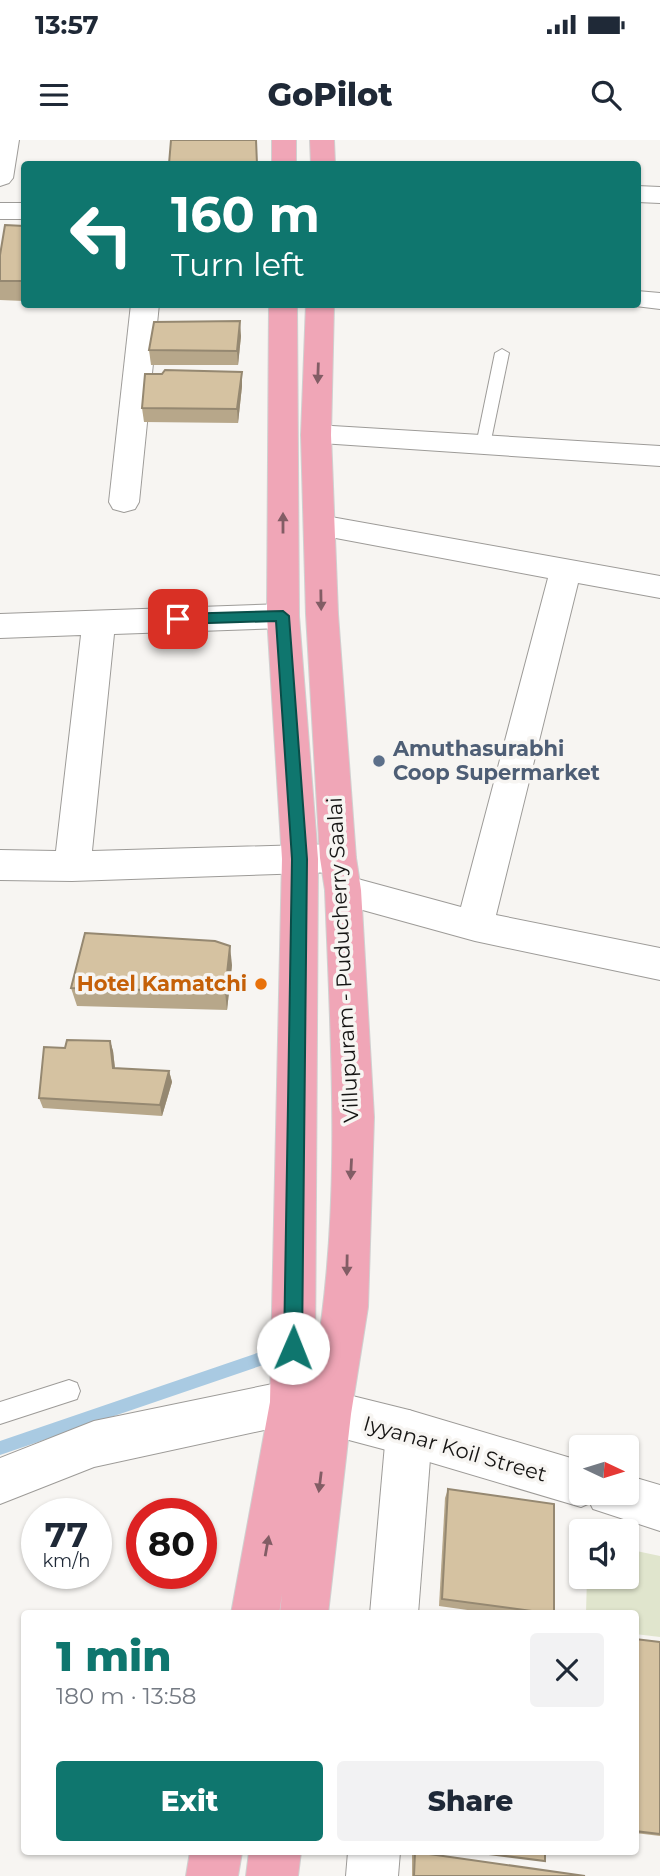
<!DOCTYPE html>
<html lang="en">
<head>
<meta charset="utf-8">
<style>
  :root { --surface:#fff; --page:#f2f2f3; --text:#1f2937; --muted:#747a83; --accent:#0f766e }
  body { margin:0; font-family:Montserrat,sans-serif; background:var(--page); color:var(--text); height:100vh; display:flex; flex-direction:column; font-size:26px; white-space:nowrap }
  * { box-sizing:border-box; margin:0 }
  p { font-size:23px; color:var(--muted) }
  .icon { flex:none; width:38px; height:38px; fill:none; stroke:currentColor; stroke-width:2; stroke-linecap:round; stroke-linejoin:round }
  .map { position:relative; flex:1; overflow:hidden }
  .sheet { position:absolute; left:21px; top:1470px; width:618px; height:245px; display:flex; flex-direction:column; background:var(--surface); border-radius:7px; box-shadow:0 2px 5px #0004 }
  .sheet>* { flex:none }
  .guide { position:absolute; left:21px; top:21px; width:620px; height:147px; border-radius:7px; box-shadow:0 2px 5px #0004; background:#0f766e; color:#fff; overflow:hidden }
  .needle { width:46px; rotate:94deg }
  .controls { position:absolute; left:569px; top:1295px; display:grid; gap:14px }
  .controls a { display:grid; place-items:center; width:70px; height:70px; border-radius:7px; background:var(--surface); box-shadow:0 2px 5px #0004; font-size:35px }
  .speed { position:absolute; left:21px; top:1358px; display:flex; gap:14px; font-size:35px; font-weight:700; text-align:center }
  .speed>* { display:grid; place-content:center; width:91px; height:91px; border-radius:50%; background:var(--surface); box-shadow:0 2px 5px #0004; line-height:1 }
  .speed small { font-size:18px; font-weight:400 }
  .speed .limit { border:10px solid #d22; background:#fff; color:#111 }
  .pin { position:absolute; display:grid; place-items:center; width:60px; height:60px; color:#fff; margin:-30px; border-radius:14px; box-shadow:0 4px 10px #0006 }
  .me { position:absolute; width:77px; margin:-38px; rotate:1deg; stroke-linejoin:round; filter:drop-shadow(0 0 5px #0008) }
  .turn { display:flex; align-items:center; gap:24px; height:147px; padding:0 35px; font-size:32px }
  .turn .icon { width:91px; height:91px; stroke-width:2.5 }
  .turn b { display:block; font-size:49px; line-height:60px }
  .round { display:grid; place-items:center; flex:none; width:74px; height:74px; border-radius:7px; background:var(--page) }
  .summary { display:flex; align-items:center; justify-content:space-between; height:119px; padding:0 35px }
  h1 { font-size:42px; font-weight:800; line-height:52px; color:var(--accent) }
  .cta { display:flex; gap:14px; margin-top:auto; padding:14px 35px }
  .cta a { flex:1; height:80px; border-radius:7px; background:var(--accent); color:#fff; font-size:28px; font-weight:800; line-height:80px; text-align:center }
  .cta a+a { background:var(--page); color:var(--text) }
  .status { display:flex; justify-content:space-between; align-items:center; height:49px; padding:0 35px; background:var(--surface); direction:ltr }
  .status svg { height:19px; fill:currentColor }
  header { display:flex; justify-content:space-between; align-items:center; height:91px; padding:0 35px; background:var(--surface); font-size:32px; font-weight:800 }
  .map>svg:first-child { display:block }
</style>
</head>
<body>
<div class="status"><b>13:57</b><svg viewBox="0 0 49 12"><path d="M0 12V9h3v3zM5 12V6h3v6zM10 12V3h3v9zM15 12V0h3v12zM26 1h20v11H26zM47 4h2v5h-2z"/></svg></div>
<header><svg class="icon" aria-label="menu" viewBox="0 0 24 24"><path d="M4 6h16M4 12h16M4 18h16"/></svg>GoPilot<svg class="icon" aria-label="search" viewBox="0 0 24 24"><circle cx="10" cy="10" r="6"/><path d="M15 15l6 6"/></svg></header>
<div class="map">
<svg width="660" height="1736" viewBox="0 0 660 1736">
  <rect width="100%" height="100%" fill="#f7f5f2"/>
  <path fill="#e0e5cd" d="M627,1409l33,7v81l-25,-3v-20l-49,-1 1,-36h39z"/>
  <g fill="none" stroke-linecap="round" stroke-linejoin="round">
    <path fill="#a9cae2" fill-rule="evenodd" d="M263,1211l5,2 2,5 -2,5 -5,2 -263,90v-14z"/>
    <defs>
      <g id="service">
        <path d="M502,209l7,4 -19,92 -7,5 -7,-5 19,-92z"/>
        <path d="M69,1240l8,3 3,8 -3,8 -77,25v-22z"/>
      </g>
      <g id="minor">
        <path d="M0,0h19l-6,38 -4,5 -9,3z"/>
        <path d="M637,46l23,1v16l-23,-1z"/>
        <rect x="0" y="63" width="24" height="16"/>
        <path d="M637,151l23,2v16l-33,-4 10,-1z"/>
        <path d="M131,164h28l-20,198 -4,7 -11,3 -11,-3 -4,-7z"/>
        <path d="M316,285l344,21v20l-354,-24 -5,-7 5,-7z"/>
        <path d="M320,375l340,61v22l-82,-15 -82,332 164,33v32l-185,-39 -145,-40 -5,-11 5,-11 13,-4 118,32 87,-329 -239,-45 -4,-7 4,-7z"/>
        <path d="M283,464l11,4 5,8 -5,8 -11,4 -169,6 -22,217 246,-7 13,4 5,10 -5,10 -13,4 -266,9 -72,-1v-30l56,1 25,-216 -81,3v-24z"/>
        <path d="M292,1240l16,6 6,16 -6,16 -16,6 -198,43 -94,37v-46l94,-37z"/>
        <path d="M409,1270l16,7 7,16 -14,181h-48l16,-181 7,-16z"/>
        <path d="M348,1712h52l-2,24h-52z"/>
      </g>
      <path id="tertiary" d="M300,1243l109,27 172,51v32h45v-18l34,10v46l-67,-22 -3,-6 -9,4 -172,-51 -109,-29 -16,-6 -6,-16 6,-16z"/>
      <g id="trunk">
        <rect x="272" y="0" width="24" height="24"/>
        <path d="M310,0h24l1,24h-24z"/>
        <path d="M269,164h28l2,312 19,243 -3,503c27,-156 16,-315 10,-472l-5,-32 -14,-244 -5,-179 5,-131h28l-3,131 7,179 18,244 5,32 13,227 -6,190 -17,107 -23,200h-48l2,-20 -3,20h-48l39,-212 12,-543 -15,-243z"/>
        <path d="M190,1712h52l-4,24h-52z"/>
        <path d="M249,1712h52l-3,24h-52z"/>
      </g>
    </defs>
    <use href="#service" stroke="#9d9b98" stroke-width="2"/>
    <use href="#minor" stroke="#9d9b98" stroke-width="2"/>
    <use href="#tertiary" stroke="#9d9b98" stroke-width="2"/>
    <use href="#trunk" stroke="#d0d0d0" stroke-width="2"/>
    <use href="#service" fill="#fff" fill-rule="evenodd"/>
    <use href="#minor" fill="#fff" fill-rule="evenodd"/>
    <use href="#tertiary" fill="#fff" fill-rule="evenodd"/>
    <use href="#trunk" fill="#f0a6b7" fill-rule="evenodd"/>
  </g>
  <g fill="#b7a78a">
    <path d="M24,86v75l-24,-1v-45z"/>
    <path d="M241,196l-3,29h-87l-2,-15z"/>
    <path d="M242,232v14l-4,37 -94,-1 -2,-14z"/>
    <path d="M232,825l-5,45 -150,-4 -6,-18z"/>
    <path d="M110,901l3,10 2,17 54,3 3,11 -10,34 -119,-8 -4,-10 26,-50z"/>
    <path d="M448,1349l106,125h-58l-57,-8 6,-108z"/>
    <path d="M635,1499l25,3v194l-25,-3z"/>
    <path d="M415,1712l170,24h-173v-23z"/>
  </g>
  <g fill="#958871">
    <path d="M240,181l1,15 -3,29 -1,-14z"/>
    <path d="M242,232v14l-4,37 -1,-14z"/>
    <path d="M230,806l2,19 -5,45 -2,-18z"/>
    <path d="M110,901l3,10 3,27 -3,-10z"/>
    <path d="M169,931l3,11 -10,34 -2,-11z"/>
  </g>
  <g fill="#d5c2a1" stroke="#958871" stroke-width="2">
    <path d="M171,0h85l1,24h-88z"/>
    <path d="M5,85l19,1v55h-24v-26z"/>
    <path d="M240,181l-3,30 -88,-1 5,-28z"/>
    <path d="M165,230l77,2 -5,37 -95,-1 3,-34h17z"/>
    <path d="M85,793l130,8 15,5 -5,46 -154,-4z"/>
    <path d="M67,900l43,1 3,27 56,3 -9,34 -121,-7 5,-51 21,1z"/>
    <path d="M448,1349l106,15v110l-112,-15z"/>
    <path d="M635,1499l25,3v192l-25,-3z"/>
    <path d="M415,1712l170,24h-171z"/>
    <path d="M473,1712h72v9z"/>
  </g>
  <defs><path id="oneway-solid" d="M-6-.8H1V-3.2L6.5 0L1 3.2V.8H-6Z" transform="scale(1.75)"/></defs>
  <g fill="#825d65">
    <use href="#oneway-solid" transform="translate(318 233) rotate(92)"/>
    <use href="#oneway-solid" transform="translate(283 383) rotate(-90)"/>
    <use href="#oneway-solid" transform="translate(321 460) rotate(89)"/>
    <use href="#oneway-solid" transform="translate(351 1029) rotate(93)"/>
    <use href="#oneway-solid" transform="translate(347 1125) rotate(91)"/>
    <use href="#oneway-solid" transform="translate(320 1342) rotate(97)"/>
    <use href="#oneway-solid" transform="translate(267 1406) rotate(-80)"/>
  </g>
  <path fill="#0f766e" stroke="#0a4d48" stroke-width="2" d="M283,471l6,5 18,243 -5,489 -3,6 -6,3 -7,-3 -2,-6 8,-489 -16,-238 -98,3 -7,-5 7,-5z"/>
  <circle fill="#5c6f8a" stroke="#f7f5f2" stroke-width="2.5" cx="379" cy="621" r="7"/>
  <circle fill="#e8710a" stroke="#f7f5f2" stroke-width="2.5" cx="261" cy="844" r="7"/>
  <g text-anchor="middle" stroke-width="7" stroke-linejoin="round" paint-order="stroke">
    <g font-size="21" font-weight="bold" fill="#4e5e75" stroke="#f7f5f2" text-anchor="start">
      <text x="393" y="616">Amuthasurabhi<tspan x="393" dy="24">Coop Supermarket</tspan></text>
    </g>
    <g font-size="21" fill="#151413" stroke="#f7f5f2">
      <text transform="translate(343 820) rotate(-93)" y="7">Villupuram - Puducherry Saalai</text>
      <text transform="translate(455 1309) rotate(16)" y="7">Iyyanar Koil Street</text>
    </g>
    <g font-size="21" font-weight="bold" fill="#c56008" stroke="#f7f5f2" text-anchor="end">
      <text x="247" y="851">Hotel Kamatchi</text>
    </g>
  </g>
</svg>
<div class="controls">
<a><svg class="needle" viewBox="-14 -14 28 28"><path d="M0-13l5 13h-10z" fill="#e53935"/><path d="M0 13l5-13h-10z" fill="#747a83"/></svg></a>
<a><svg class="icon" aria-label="sound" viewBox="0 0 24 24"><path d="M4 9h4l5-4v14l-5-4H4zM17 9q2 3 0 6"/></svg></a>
</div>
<div class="speed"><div>77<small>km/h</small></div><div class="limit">80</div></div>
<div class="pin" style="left:178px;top:479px;background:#d93025"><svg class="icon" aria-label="arrive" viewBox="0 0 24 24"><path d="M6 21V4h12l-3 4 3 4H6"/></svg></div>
<svg class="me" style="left:293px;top:1208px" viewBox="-20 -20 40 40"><circle r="19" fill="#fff"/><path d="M0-13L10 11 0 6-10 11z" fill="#0f766e"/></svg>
<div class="guide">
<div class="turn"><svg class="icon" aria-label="left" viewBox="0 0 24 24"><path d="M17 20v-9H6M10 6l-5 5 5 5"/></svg><div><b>160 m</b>Turn left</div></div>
</div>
<section class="sheet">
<div class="summary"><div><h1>1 min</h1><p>180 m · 13:58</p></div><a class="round"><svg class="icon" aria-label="close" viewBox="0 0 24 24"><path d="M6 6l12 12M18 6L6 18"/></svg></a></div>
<div class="cta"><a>Exit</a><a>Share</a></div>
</section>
</div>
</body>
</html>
